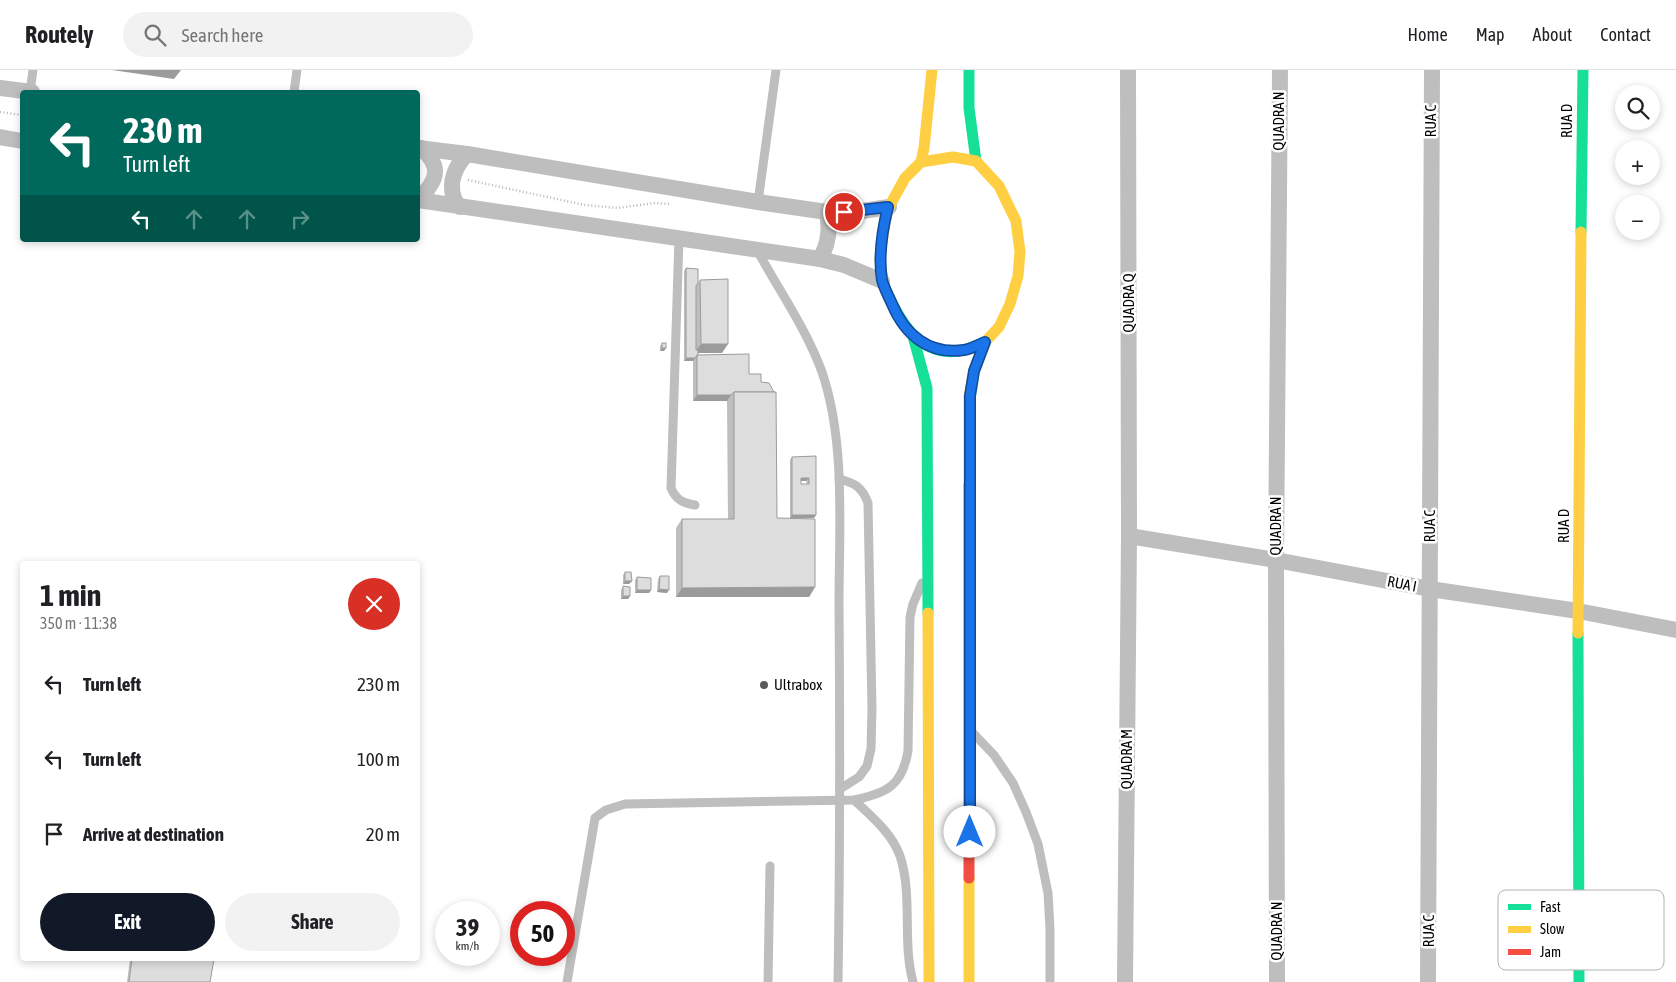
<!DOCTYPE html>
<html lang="en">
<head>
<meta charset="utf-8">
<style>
  :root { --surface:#fff; --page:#f2f2f2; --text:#202124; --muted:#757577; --line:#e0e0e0; --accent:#111827 }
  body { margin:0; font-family:"Asap Condensed",sans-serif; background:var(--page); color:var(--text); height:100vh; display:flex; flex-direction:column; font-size:19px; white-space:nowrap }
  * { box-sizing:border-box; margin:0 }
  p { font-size:16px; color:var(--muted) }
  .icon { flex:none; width:28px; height:28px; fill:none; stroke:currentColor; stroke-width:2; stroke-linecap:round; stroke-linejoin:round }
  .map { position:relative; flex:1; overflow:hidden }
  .details { position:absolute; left:20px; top:491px; width:400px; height:400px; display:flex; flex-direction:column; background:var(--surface); border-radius:5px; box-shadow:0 2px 8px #0003 }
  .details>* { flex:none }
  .hud { position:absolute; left:20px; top:20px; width:400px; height:152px; border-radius:5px; box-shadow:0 2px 8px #0003; background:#00695c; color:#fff; overflow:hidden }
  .tools { position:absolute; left:1615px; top:15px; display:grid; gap:10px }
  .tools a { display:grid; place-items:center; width:45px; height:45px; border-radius:50%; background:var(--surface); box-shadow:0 2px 8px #0003; font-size:25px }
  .speed { position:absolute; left:435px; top:831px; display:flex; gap:10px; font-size:25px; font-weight:700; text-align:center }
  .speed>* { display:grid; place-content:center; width:65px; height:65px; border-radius:50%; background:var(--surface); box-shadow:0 2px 8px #0003; line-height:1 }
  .speed small { font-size:12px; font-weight:400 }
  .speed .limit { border:8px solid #d22; background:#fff; color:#111 }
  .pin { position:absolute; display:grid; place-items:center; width:42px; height:42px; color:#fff; margin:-21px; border:2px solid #fff; border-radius:50%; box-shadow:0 1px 5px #0007 }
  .me { position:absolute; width:55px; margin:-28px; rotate:0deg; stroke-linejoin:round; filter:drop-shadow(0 0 4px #0008) }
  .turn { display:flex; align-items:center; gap:18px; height:105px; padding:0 20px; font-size:22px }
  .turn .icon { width:65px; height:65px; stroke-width:2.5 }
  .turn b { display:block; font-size:35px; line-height:42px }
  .lanes { display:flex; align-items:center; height:48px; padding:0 20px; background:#0003; justify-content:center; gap:25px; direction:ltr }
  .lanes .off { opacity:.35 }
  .round { display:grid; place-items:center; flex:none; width:52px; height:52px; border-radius:26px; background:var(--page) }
  .summary { display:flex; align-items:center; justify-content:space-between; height:85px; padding:0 20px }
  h1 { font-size:30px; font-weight:700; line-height:38px }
  .action { display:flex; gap:10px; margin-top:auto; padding:10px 20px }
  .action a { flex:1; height:58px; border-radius:30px; background:var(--accent); color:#fff; font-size:20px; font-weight:700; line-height:58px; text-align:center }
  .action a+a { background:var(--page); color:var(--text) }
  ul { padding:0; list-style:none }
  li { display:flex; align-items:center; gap:15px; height:75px; padding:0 20px }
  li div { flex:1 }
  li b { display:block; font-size:19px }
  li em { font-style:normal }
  header { display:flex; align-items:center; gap:30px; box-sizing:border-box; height:70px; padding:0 25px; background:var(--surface); border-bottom:1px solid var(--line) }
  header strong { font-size:24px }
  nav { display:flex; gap:28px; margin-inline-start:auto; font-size:18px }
  .search { width:350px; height:45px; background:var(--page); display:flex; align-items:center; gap:12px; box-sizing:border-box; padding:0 18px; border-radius:28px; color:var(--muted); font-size:19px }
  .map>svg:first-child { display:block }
</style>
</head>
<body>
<header>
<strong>Routely</strong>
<div class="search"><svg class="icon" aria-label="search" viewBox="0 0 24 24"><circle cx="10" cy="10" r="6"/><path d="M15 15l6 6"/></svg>Search here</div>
<nav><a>Home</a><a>Map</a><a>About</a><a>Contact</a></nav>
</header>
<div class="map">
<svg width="1676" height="912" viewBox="0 0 1676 912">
  <rect width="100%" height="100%" fill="#fff"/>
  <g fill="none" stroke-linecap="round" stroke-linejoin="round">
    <g stroke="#b8b8b8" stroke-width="2.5" stroke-dasharray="1 2.5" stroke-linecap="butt">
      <path d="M0,42l22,3"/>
      <path d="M468,110l117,25 32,3 38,-5 15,1"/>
    </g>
    <g stroke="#bebebe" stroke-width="9">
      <path d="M30,22l3,-22"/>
      <path d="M294,22l3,-22"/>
      <path d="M758,132l18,-132"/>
      <path d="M679,168l-8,250c5,12 12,15 24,17"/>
      <path d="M756,178c22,41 50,80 66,124 24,70 17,158 17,232 1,126 1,252 -1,378"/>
      <path d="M839,409c16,4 23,8 29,24l4,206 -1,40 -4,17 -8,11 -19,12"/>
      <path d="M973,663l21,22 19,28 13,29 12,32 10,49 2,36v53"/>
      <path d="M854,730c17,16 38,33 46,56 13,38 2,86 13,126"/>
      <path d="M567,912l28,-164 11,-8 19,-6 229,-4c33,-7 48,-14 54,-49l2,-134 3,-13 9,-21"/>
      <path d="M768,912l2,-116"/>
    </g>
    <g stroke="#bebebe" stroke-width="16">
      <path d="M0,18l32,4"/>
      <path d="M0,67l22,4"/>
      <path d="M418,78l49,6 291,48 69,10 35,-1 27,-4"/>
      <path d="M418,130l402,59 24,6 38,16"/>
      <path d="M418,130c19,-19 25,-33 3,-52"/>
      <path d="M460,137c-2,-2 -5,-6 -6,-9 -6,-16 2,-33 13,-44"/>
      <path d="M820,189c9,-16 10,-30 7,-47"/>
      <path d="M1129,466l147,24 154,29 148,22 98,19"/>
      <path d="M1125,912l4,-446 -1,-466"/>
      <path d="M1277,912l-1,-422 4,-490"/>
      <path d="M1428,912l4,-912"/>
    </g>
    <g stroke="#16e098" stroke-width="11">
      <path d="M969,0v38l7,53"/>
      <path d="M1581,162l2,-162"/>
      <path d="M883,214c15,34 37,79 84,65 6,-2 12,-5 18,-7"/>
      <path d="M913,266l14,52 1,225"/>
      <path d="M1578,563l1,349"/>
    </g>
    <g stroke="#ffcf43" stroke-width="11">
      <path d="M921,92l32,-5 23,4 23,25 17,35 4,31 -2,24 -8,28 -11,23 -14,15 -11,29 -5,25v89"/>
      <path d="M883,214l-3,-25 5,-38 4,-14 16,-29 16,-16 3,-14 8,-78"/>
      <path d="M928,543l1,369"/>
      <path d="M1578,563l3,-401"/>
      <path d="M969,808v104"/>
    </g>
    <path stroke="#f24e42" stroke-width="11" d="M969,415v393"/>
  </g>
  <g fill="#bebebe" fill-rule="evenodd">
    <path d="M686,198l12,15 2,-3 22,73h-24v2l51,19 12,8 16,136 38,69 -6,10h-133v-69l6,-9h46l-1,-118h-34v-40h-9v-90z"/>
    <path d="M662,273l4,5 -2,3h-4v-5z"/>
    <path d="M816,386v59l-2,3h-24v-58l2,-3zM801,411h5l1,3h-6z"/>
    <path d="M625,502l7,9 -3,3h-6v-9z"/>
    <path d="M660,506l7,17 -10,-1 1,-13z"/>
    <path d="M637,507l14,13 -2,3h-14v-13z"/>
    <path d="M623,516l7,10 -2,3h-7v-9z"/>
    <path d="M130,889h84l-4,23h-83z"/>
  </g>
  <g fill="#9b9b9b">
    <path d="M112,0h69l-7,9z"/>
    <path d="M701,274h27l-6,9h-28z"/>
    <path d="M662,278h4l-2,3h-4z"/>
    <path d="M686,288h9l-2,3h-9z"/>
    <path d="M697,325h34l-4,6h-34z"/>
    <path d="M801,408h8l-3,3h-7z"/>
    <path d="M792,445h24l-2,3h-24z"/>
    <path d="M625,511h7l-3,3h-6z"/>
    <path d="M815,517l-6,10h-133l6,-9z"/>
    <path d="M659,519l10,1 -2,3 -10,-1z"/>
    <path d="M637,520h14l-2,3h-14z"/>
    <path d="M623,526h7l-2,3h-7z"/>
  </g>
  <g fill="#ddd" stroke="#9b9b9b" fill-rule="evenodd">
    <path d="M686,198l12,1v14l-2,3v64h2v5h-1l-2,3h-9z"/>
    <path d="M728,209v65h-27l-1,-64z"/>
    <rect x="662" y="273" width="4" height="5"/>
    <path d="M749,284v20h12v8l8,1 5,9h-40l-3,3h-34v-40z"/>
    <path d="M734,322h42l1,126 38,1v68l-133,1v-69h52z"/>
    <path d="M816,386v59h-24v-58zM801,408h8v6h-8z"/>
    <path d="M625,502h6l1,9h-7z"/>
    <path d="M660,506h9v14l-10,-1z"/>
    <path d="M637,507l14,1v12h-14z"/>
    <path d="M623,516l7,1v9h-7z"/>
    <path d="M132,889h82l-4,23h-81z"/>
  </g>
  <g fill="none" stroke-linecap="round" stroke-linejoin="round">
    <defs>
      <path id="route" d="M844,142l44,-5c-6,24 -10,48 -6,73 2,8 7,17 10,24 13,31 37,51 72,46 7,-1 14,-5 21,-8l-11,29 -4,25v436"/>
    </defs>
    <use href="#route" stroke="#114b97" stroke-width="12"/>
    <use href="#route" stroke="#1a73e8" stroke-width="9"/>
  </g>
  <circle fill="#595959" stroke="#fff" stroke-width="2" cx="764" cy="615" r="5"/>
  <g text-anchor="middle" stroke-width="5" stroke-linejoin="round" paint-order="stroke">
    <g font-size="15" fill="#000" stroke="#fff">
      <text transform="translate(1279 51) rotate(-90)" y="5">QUADRA N</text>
      <text transform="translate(1431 51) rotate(-90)" y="5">RUA C</text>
      <text transform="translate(1567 51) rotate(-90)" y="5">RUA D</text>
      <text transform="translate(1129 233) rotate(-90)" y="5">QUADRA Q</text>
      <text transform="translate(1276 456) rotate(-90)" y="5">QUADRA N</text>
      <text transform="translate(1430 456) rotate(-90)" y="5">RUA C</text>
      <text transform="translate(1564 456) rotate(-90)" y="5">RUA D</text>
      <text transform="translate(1402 514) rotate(11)" y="5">RUA I</text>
      <text transform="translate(1127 689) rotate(-90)" y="5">QUADRA M</text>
      <text transform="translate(1277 861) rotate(-90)" y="5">QUADRA N</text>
      <text transform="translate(1429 861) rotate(-90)" y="5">RUA C</text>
    </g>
    <g font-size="15" fill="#000" stroke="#fff" text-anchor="start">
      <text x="774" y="620">Ultrabox</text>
    </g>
  </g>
  <rect x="1498" y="820" width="166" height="80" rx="8" fill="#fff" stroke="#b2b2b2" stroke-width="1"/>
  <rect x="1508" y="834" width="23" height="6" fill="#16e098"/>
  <rect x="1508" y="856" width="23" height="7" fill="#ffcf43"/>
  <rect x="1508" y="879" width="23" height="6" fill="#f24e42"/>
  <g font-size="14" fill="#000">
    <text x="1540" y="842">Fast</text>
    <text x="1540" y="864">Slow</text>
    <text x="1540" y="887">Jam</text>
  </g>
</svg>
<div class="tools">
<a><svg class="icon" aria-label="search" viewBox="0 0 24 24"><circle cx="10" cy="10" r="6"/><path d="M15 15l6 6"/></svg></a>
<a>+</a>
<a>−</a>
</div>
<div class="speed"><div>39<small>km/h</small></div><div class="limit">50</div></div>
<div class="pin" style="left:844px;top:142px;background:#d93025"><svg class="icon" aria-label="arrive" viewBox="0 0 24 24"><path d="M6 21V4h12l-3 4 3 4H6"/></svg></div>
<svg class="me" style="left:970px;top:762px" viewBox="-20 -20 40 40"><circle r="19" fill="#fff"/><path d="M0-13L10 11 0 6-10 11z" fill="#1a73e8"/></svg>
<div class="hud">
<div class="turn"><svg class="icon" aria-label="left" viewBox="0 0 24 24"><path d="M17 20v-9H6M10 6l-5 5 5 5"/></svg><div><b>230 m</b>Turn left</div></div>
<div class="lanes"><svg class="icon" aria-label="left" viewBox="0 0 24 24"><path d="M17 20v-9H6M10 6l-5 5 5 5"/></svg><svg class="icon off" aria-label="ahead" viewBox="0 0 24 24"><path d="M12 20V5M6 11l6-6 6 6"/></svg><svg class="icon off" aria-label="ahead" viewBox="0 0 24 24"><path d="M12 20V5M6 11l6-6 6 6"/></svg><svg class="icon off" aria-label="right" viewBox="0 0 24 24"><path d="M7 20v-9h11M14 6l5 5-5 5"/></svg></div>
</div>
<section class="details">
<div class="summary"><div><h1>1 min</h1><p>350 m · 11:38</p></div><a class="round" style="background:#d93025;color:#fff"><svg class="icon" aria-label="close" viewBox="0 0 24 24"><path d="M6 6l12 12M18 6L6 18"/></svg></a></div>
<ul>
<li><svg class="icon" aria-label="left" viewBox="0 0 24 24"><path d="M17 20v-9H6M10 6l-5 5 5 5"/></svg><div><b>Turn left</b></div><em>230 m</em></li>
<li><svg class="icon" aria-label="left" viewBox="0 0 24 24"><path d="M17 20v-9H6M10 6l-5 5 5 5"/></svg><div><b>Turn left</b></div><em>100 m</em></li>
<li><svg class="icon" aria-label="arrive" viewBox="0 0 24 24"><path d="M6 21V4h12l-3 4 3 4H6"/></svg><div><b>Arrive at destination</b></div><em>20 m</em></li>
</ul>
<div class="action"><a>Exit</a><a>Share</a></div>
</section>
</div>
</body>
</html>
